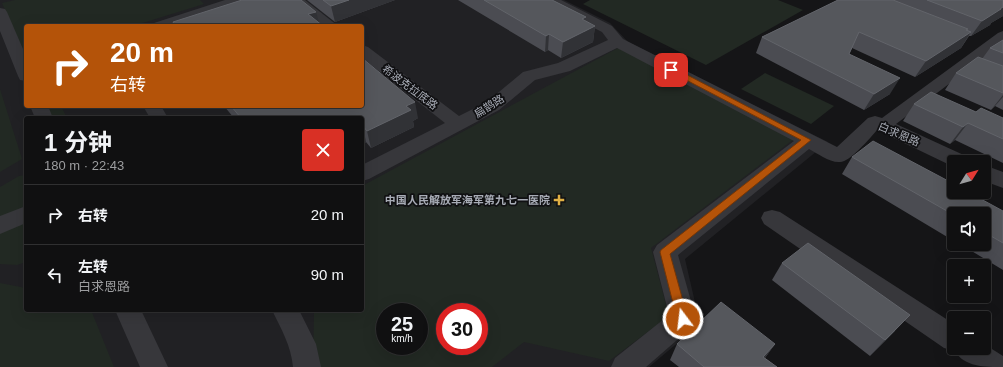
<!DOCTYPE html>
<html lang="zh">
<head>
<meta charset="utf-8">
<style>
  :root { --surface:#101011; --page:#19191a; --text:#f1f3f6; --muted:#9c9d9f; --line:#303031 }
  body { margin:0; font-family:Arial,"Noto Sans SC",sans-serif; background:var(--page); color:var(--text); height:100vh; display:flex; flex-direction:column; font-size:15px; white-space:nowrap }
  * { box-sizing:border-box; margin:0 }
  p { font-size:13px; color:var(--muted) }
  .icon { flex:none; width:22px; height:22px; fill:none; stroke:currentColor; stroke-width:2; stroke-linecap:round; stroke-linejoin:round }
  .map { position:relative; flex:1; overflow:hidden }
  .panel { position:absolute; left:24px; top:116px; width:340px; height:196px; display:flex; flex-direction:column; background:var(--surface); border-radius:4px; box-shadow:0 4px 16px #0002,0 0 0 1px var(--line) }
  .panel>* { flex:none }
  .guide { position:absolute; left:24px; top:24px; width:340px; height:84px; border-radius:4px; box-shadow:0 4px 16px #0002,0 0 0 1px var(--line); background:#b45309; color:#fff; overflow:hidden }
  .needle { width:26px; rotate:53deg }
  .buttons { position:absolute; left:947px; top:155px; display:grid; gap:8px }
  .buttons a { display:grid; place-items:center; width:44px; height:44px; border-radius:4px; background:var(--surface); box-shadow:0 4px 16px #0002,0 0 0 1px var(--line); font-size:20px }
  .speed { position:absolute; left:376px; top:303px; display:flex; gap:8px; font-size:20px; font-weight:700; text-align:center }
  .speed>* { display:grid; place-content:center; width:52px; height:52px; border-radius:50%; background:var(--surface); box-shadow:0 4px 16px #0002,0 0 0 1px var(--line); line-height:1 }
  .speed small { font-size:10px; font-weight:400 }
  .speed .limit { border:6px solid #d22; background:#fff; color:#111 }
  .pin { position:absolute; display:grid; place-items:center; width:34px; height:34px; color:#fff; margin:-17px; border-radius:8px; box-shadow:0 2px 6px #0006 }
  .me { position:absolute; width:44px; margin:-22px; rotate:345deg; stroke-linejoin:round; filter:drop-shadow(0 0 3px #0008) }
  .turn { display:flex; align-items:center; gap:14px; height:84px; padding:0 20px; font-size:18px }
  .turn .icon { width:52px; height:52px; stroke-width:2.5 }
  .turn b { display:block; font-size:28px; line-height:34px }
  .round { display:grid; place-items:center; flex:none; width:42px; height:42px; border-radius:4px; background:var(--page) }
  .headline { display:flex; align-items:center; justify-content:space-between; height:68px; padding:0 20px }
  h1 { font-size:24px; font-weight:700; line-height:30px }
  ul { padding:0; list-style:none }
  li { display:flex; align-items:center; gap:12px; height:60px; padding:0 20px; border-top:1px solid var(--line) }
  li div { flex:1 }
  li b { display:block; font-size:15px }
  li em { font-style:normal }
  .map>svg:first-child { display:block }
</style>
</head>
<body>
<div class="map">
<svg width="1003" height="367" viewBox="0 0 1003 367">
  <rect width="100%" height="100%" fill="#151517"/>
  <path fill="#212124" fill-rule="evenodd" d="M0,0h564l46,23 18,19 200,100 -143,117 15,65 -51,43h-649zM26,26h336v80h-336zM26,118h336v192h-336zM385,312h34v34h-34zM445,312h34v34h-34z"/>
  <g fill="#222923" fill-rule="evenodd">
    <path d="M15,0h185l4,4 -71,22h-107v32l-24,-55z"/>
    <path d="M590,0h188l25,10 -97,55 -123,-61z"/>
    <path d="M618,48l176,91 -143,109 18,68 -60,45 -85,-19 -32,25h-179l1,-54 -2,-3h50v-124zM385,312h34v34h-34zM445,312h34v34h-34z"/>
    <path d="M765,73l69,33 -23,18 -70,-35z"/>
    <path d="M0,89l22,70 -22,13z"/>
    <path d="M47,106h14l6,12h-15z"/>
    <path d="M26,175v34l-26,11v-33l19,-11z"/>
    <path d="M26,222v40l-9,3 -17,-1v-31z"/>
    <path d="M0,283l26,5v22h65l23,57h-114z"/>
  </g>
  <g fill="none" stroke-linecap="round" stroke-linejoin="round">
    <g fill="#37373b" fill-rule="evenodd">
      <path d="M225,0h21l-2,3 -70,23h-23l3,-3z"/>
      <path d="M289,0h16l33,26h-17z"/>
      <path d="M543,0h18l51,26 11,13 214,108 31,-29 7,-2 7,2 116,-85 5,-2v12l-107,81 72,33 3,5h-17v5l-77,-37c-7,8 -27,32 -37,32 -10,1 -23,-9 -31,-13l-131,106 18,64 -4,8 -46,40h-35l4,-9 54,-43 -16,-63 4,-7 137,-104 -177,-93 -47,23 -35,9 -36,30 -130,69 -7,2v-16l83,-42 -83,-65v-13l6,2 91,69 28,-14 36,-30 35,-9 50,-23 -6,-8 -57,-29z"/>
      <path d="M0,8l5,1 2,3 19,44v25l-6,-1 -2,-4 -18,-45z"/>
      <path d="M30,106h18l5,12h-18z"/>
      <path d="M143,106h18l7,12h-18z"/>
      <path d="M984,165l19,7v16l-19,-7z"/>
      <path d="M26,206v17l-26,11v-18z"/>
      <path d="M772,210l8,2 174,112v24h30v-4l19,12v11c-18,0 -39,0 -48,-16l-11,-3 -180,-124 -3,-6 3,-6z"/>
      <path d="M115,310h26l27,57h-28z"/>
      <path d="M272,310h27l17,34 5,23h-28c-2,-22 -12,-38 -21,-57z"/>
    </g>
  </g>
  <g fill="#4b4c52">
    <path d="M307,0h88l-60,22z"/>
    <path d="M458,0h94l34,17 -1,4 10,5 -2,16 -32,16 -13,-8 -3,2z"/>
    <path d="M838,0h165v16l-12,7 -1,2 -19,11h-2l-8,12 -46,29 -63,-29 -3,6 41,40 -26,16 -108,-57 6,-16z"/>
    <path d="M1003,40v70l-8,-4 -4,4 -46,-20 11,-17 26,-14 8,-11z"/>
    <path d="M914,104l62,8 27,6v45l-48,-23 -5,4 -47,-23z"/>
    <path d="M224,106h138l56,12 -5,3 1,6 -43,21 -5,-6 -4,3v-27h-128z"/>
    <path d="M852,157l151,54v59l-43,-26h24v-30h-30v27l-112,-67z"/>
    <path d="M782,263l113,68 -25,25 -98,-76z"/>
    <path d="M677,344h98l-10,14 12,9h-98l-9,-7z"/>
  </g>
  <g fill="#313236">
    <path d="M349,0h46l-60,22 -4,-16z"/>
    <path d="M1003,7v9l-12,7 -1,2 -19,11 11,-15z"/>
    <path d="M316,12l4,14 -12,-12z"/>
    <path d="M586,17l-2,15 11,-6 -2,16 -32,16 2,-16 19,-23z"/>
    <path d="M968,29l-6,9 9,-6 -10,16 -46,29 11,-16z"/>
    <path d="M549,34l-1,16 -3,2 1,-16z"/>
    <path d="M900,78l-10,16 -26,16 10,-16z"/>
    <path d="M1003,95v2l-8,9 -4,4z"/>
    <path d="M415,102l3,16 -5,3 1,6 -43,21 -4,-17 39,-25z"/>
    <path d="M968,123l-13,17 -5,4 13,-17z"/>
    <path d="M362,126h1l3,16 -4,3z"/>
    <path d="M910,315l-15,16 -25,25 15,-16z"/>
    <path d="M775,344l-11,15 -1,-2z"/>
  </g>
  <g fill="#55575c" stroke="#62646a">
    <path d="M242,0h59l15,12 -8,2 15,12h-156l7,-2 -1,-2z"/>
    <path d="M323,0h26l-18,6z"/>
    <path d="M484,0h68l34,17 -4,2 13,7 -32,16 -14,-8 -3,2z"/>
    <path d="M838,0h55l75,29 -2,1 5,2 -45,29 -67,-29 -10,22 51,24 -26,16 -112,-57z"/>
    <path d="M927,0h76v7l-3,2h1l-19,12z"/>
    <path d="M1003,40v13l-13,-5z"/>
    <path d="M978,57l25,9v27l-47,-20z"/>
    <path d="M362,58l53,44 -9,4 5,4 -44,21 -4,-5h-1v-8h-121l-10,-12h131z"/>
    <path d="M931,92l45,20 5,-4 22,10v21l-35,-16 -5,4 -49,-23z"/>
    <path d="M873,141l81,43v8h14l35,19v32l-19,-11v-18h-30v1l-102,-58z"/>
    <path d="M808,243l102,72 -25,25 -103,-77z"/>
    <path d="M721,302l54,42 -12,13 14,10h-73l-27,-23z"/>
  </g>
  <path fill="#b45309" stroke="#753606" d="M669,68h5l137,72 -141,114 18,65 -1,4 -4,1 -4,-1 -2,-4 -17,-67 1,-2 140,-110 -132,-69z"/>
  <path fill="#e0b044" stroke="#101012" stroke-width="1.5" d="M557 194h4v4h4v4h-4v4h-4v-4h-4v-4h4z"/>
  <g text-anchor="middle" stroke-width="3.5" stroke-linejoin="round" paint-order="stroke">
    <g font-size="11" fill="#a8acb6" stroke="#101012">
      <text transform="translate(410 87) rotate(37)" y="4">希波克拉底路</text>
      <text transform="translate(489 106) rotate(-32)" y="4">扁鹊路</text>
      <text transform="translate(899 134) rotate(23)" y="4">白求恩路</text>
    </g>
    <g font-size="11" font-weight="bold" fill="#a8acb6" stroke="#101012" text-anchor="end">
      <text x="550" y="204">中国人民解放军海军第九七一医院</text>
    </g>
  </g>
</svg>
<div class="buttons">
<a><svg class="needle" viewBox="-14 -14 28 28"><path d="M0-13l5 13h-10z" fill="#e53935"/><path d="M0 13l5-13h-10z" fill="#9c9d9f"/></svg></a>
<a><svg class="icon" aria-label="sound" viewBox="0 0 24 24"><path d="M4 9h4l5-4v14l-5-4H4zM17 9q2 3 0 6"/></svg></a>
<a>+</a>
<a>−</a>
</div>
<div class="speed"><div>25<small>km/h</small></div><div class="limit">30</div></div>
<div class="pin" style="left:671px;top:70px;background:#d93025"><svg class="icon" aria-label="arrive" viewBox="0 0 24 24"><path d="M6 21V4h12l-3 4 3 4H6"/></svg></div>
<svg class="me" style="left:683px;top:319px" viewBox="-20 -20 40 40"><circle r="17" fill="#b45309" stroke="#fff" stroke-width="3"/><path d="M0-11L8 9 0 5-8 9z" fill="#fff"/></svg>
<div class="guide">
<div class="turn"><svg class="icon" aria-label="right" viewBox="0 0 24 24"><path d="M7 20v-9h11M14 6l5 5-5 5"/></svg><div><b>20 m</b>右转</div></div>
</div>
<section class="panel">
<div class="headline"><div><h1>1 分钟</h1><p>180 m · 22:43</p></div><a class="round" style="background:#d93025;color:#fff"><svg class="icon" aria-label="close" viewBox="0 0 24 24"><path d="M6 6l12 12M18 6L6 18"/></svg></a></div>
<ul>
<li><svg class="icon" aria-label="right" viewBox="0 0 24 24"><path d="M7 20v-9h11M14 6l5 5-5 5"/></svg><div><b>右转</b></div><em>20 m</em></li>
<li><svg class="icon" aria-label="left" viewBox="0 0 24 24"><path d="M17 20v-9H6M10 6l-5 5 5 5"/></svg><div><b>左转</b><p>白求恩路</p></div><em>90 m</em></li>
</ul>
</section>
</div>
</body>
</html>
